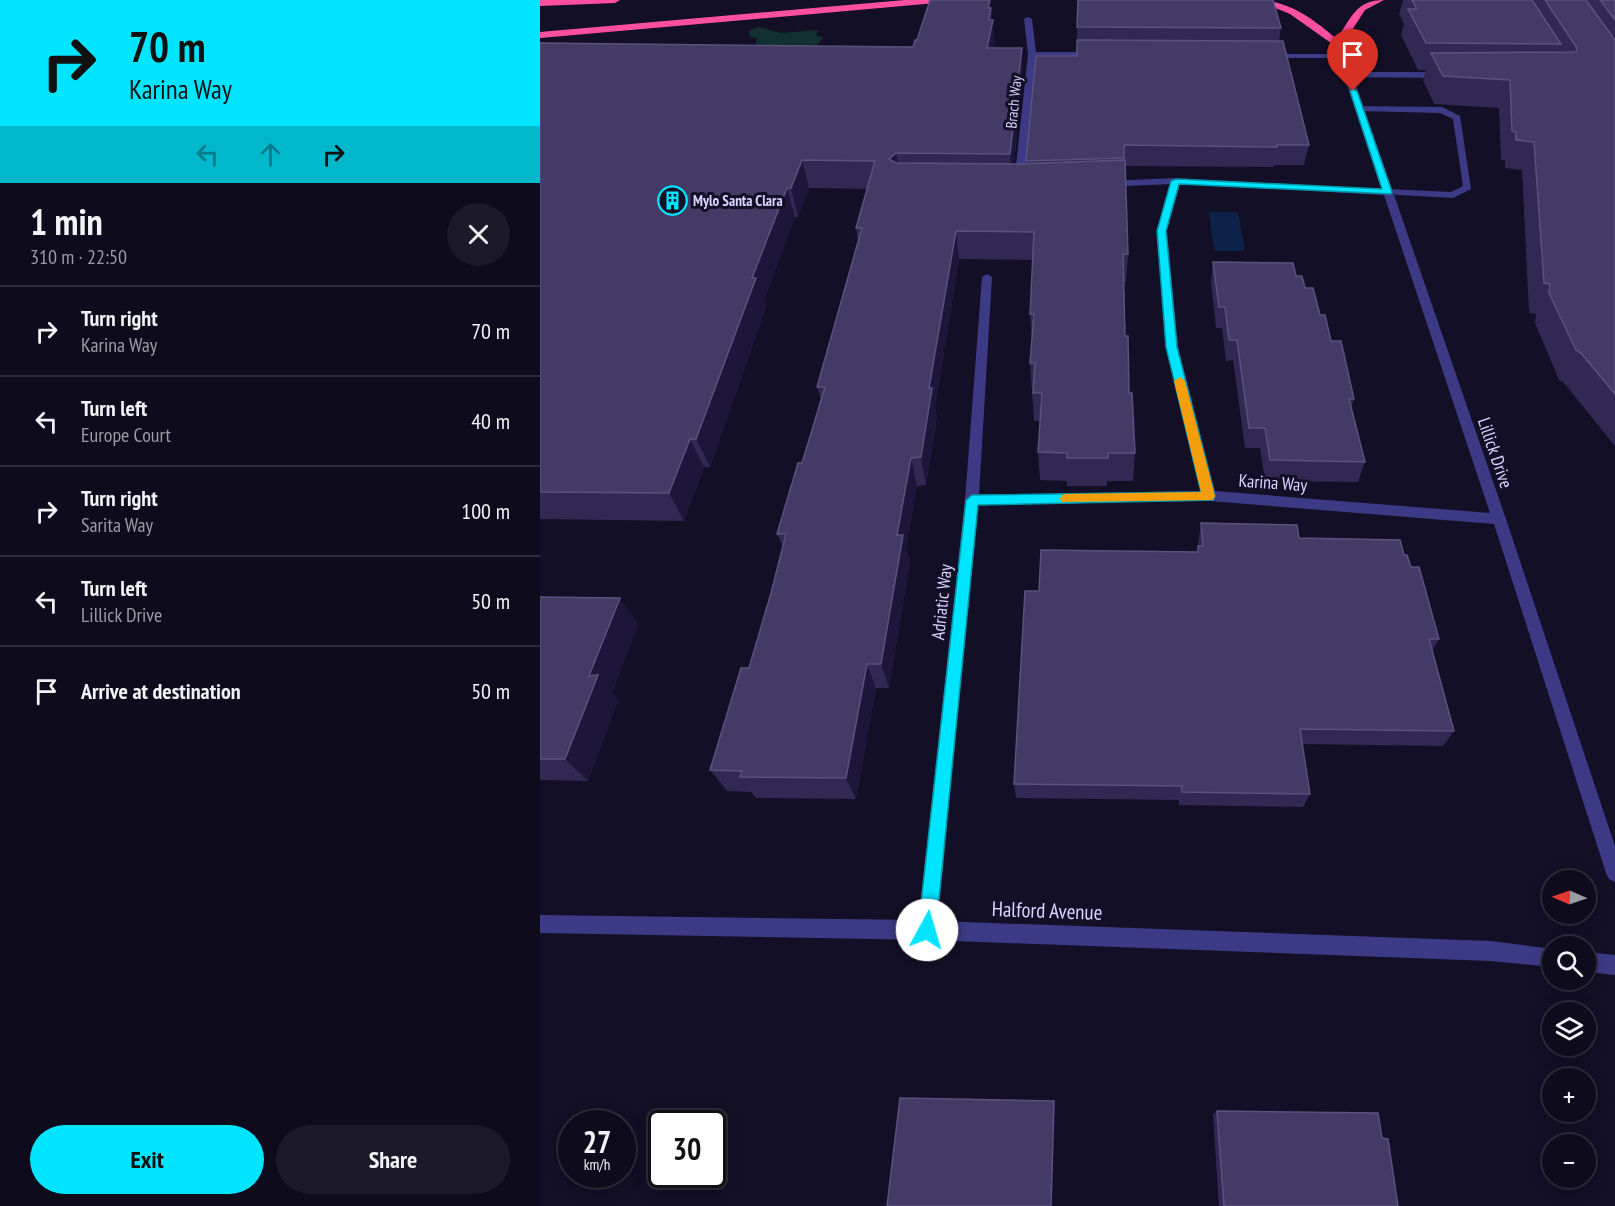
<!DOCTYPE html>
<html lang="en">
<head>
<meta charset="utf-8">
<style>
  :root { --surface:#0e0b1c; --page:#1c1929; --text:#f1f3f6; --muted:#9b9ba3; --line:#2e2b3b; --accent:#00e5ff }
  body { margin:0; font-family:"PT Sans Narrow",sans-serif; background:var(--page); color:var(--text); height:100vh; display:flex; flex-direction:column; font-size:22px; white-space:nowrap }
  * { box-sizing:border-box; margin:0 }
  p { font-size:20px; color:var(--muted) }
  .icon { flex:none; width:33px; height:33px; fill:none; stroke:currentColor; stroke-width:2; stroke-linecap:round; stroke-linejoin:round }
  .map { position:relative; flex:1; overflow:hidden }
  .sheet { display:flex; flex-direction:column; background:var(--surface); width:540px }
  .sheet>* { flex:none }
  .guide { background:#00e5ff; color:#111; overflow:hidden }
  .needle { width:39px; rotate:272deg }
  .buttons { position:absolute; left:1002px; top:870px; display:grid; gap:12px }
  .buttons a { display:grid; place-items:center; width:54px; height:54px; border-radius:50%; background:var(--surface); box-shadow:0 3px 15px #0003,0 0 0 2px var(--line); font-size:30px }
  .speed { position:absolute; left:18px; top:1110px; display:flex; gap:12px; font-size:30px; font-weight:700; text-align:center }
  .speed>* { display:grid; place-content:center; width:78px; height:78px; border-radius:50%; background:var(--surface); box-shadow:0 3px 15px #0003,0 0 0 2px var(--line); line-height:1 }
  .speed small { font-size:15px; font-weight:400 }
  .speed .limit { border:3px solid #111; border-radius:9px; background:#fff; color:#111 }
  .pin { position:absolute; display:grid; place-items:center; width:51px; height:51px; color:#fff; margin:-62px -26px; border-radius:50% 50% 50% 0; rotate:-45deg; box-shadow:0 0 6px #0007 }
  .pin .icon { rotate:45deg }
  .me { position:absolute; width:66px; margin:-33px; rotate:6deg; stroke-linejoin:round; filter:drop-shadow(0 0 4px #0008) }
  .turn { display:flex; align-items:center; gap:21px; height:126px; padding:0 30px; font-size:27px }
  .turn .icon { width:78px; height:78px; stroke-width:2.5 }
  .turn b { display:block; font-size:42px; line-height:51px }
  .lanes { display:flex; align-items:center; height:57px; padding:0 30px; background:#0003; justify-content:center; gap:30px; direction:ltr }
  .lanes .off { opacity:.35 }
  .round { display:grid; place-items:center; flex:none; width:63px; height:63px; border-radius:32px; background:var(--page) }
  .headline { display:flex; align-items:center; justify-content:space-between; height:102px; padding:0 30px }
  h1 { font-size:36px; font-weight:600; line-height:45px }
  .primary-button { display:flex; gap:12px; margin-top:auto; padding:12px 30px }
  .primary-button a { flex:1; height:69px; border-radius:36px; background:var(--accent); color:#111; font-size:24px; font-weight:600; line-height:69px; text-align:center }
  .primary-button a+a { background:var(--page); color:var(--text) }
  ul { padding:0; list-style:none }
  li { display:flex; align-items:center; gap:18px; height:90px; padding:0 30px; border-top:2px solid var(--line) }
  li div { flex:1 }
  li b { display:block; font-size:22px }
  li em { font-style:normal }
  main { display:flex; flex:1; min-height:0 }
  .map>svg:first-child { display:block }
</style>
</head>
<body>
<main>
<section class="sheet">
<div class="guide">
<div class="turn"><svg class="icon" aria-label="right" viewBox="0 0 24 24"><path d="M7 20v-9h11M14 6l5 5-5 5"/></svg><div><b>70 m</b>Karina Way</div></div>
<div class="lanes"><svg class="icon off" aria-label="left" viewBox="0 0 24 24"><path d="M17 20v-9H6M10 6l-5 5 5 5"/></svg><svg class="icon off" aria-label="ahead" viewBox="0 0 24 24"><path d="M12 20V5M6 11l6-6 6 6"/></svg><svg class="icon" aria-label="right" viewBox="0 0 24 24"><path d="M7 20v-9h11M14 6l5 5-5 5"/></svg></div>
</div>
<div class="headline"><div><h1>1 min</h1><p>310 m · 22:50</p></div><a class="round"><svg class="icon" aria-label="close" viewBox="0 0 24 24"><path d="M6 6l12 12M18 6L6 18"/></svg></a></div>
<ul>
<li><svg class="icon" aria-label="right" viewBox="0 0 24 24"><path d="M7 20v-9h11M14 6l5 5-5 5"/></svg><div><b>Turn right</b><p>Karina Way</p></div><em>70 m</em></li>
<li><svg class="icon" aria-label="left" viewBox="0 0 24 24"><path d="M17 20v-9H6M10 6l-5 5 5 5"/></svg><div><b>Turn left</b><p>Europe Court</p></div><em>40 m</em></li>
<li><svg class="icon" aria-label="right" viewBox="0 0 24 24"><path d="M7 20v-9h11M14 6l5 5-5 5"/></svg><div><b>Turn right</b><p>Sarita Way</p></div><em>100 m</em></li>
<li><svg class="icon" aria-label="left" viewBox="0 0 24 24"><path d="M17 20v-9H6M10 6l-5 5 5 5"/></svg><div><b>Turn left</b><p>Lillick Drive</p></div><em>50 m</em></li>
<li><svg class="icon" aria-label="arrive" viewBox="0 0 24 24"><path d="M6 21V4h12l-3 4 3 4H6"/></svg><div><b>Arrive at destination</b></div><em>50 m</em></li>
</ul>
<div class="primary-button"><a>Exit</a><a>Share</a></div>
</section>
<div class="map">
<svg width="1075" height="1206" viewBox="0 0 1075 1206">
  <rect width="100%" height="100%" fill="#130f26"/>
  <path fill="#12302f" d="M218,27l23,6 35,-3 3,1 -3,3 1,2 6,1c-8,19 -44,12 -62,12l-6,-6 3,-4 -9,-3v-5z"/>
  <path fill="#0c2248" d="M669,212h29l7,39h-31z"/>
  <g fill="none" stroke-linecap="round" stroke-linejoin="round">
    <g fill="#3d3a85" fill-rule="evenodd">
      <path d="M808,72h96l4,3 -4,3 -99,-1 -1,-2z"/>
      <path d="M816,106l86,1 18,9 11,73 -18,9 -69,-4 -1,-2 5,-3 63,3 12,-6 -10,-67 -13,-6 -81,-2 -4,-3z"/>
    </g>
    <g fill="#3d3a85" fill-rule="evenodd">
      <path d="M488,17l4,2 4,33h59l4,2 -4,2h-59l-12,128 -5,3 -5,-3 14,-130 -4,-35z"/>
      <path d="M798,43l4,2 4,11 160,463 109,327v36l-6,-3 -3,-6 -112,-349 -285,-23 -231,4 -41,416 554,20 61,8v18l-61,-6 -564,-21 -387,-7v-18l379,5 46,-420 17,-223 5,-3 5,3 -13,218 222,-4 -35,-144 -9,-116 13,-47 -64,3 -5,-3 5,-3 70,-3 206,11 -44,-131h-72l-4,-2 4,-2h71l-3,-9zM640,184l204,11 106,318 -275,-22 -37,-144 -11,-116z"/>
      <path d="M1046,952l29,3v20l-29,-3z"/>
    </g>
    <g fill="#ff4fa3" fill-rule="evenodd">
      <path d="M0,0h80l-5,3 -75,3z"/>
      <path d="M365,0h36l-5,3 -396,35v-6z"/>
      <path d="M716,0c33,0 57,19 81,39 14,-21 19,-39 47,-39l-19,10 -24,37 -3,1 -48,-34z"/>
    </g>
  </g>
  <g fill="#312854">
    <path d="M863,0h212v446l-51,-63 -5,-3 -24,-57 1,-9 -7,-1 -7,-143 -17,-2v-8h-4l-2,-52 -65,-4 -11,-24 3,-10h-8l-17,-35 3,-11 -5,-10z"/>
    <path d="M451,8l3,40 29,27 -9,89h12v-3l51,-105v-29l204,1 -2,13 30,104 -5,20h-30v2l-149,-1 3,88 -2,28h-2l1,54 10,117 -2,28h-26v5h-40v-5l-27,-1 -2,-28 2,-31h-6l-4,-58 2,-20 -2,-29 3,-54 -74,-1 -24,148 2,10 -11,68 -9,1 -11,61 4,15 -21,126h-13l-20,111 -100,-1 -5,-6 -24,-1 -17,-21 39,-102 22,-75 12,-46 -6,-13 25,-71 19,-63 -4,-13 41,-147 -2,-12 11,-39 -58,-1 -11,29h-3l-31,83 2,7 -56,160h-6l-20,54 -144,-2v-476l373,4 4,-7z"/>
    <path d="M673,262l83,14 9,12 15,27 34,84 -3,8 14,55 -7,20 -93,-1 -5,-33h-15l-12,-88 -7,1 -4,-33h-6l-5,-46z"/>
    <path d="M661,523l203,32 7,12 28,72 -7,12 22,80 -11,15 -141,-2 8,50 -7,13 -124,-2v-5l-163,-2 -2,-14 25,-193 158,-39z"/>
    <path d="M0,597l98,27 -26,69 6,7 -30,81 -48,-1z"/>
    <path d="M677,1111l165,27 16,68h-179l-6,-91z"/>
  </g>
  <g fill="#1d163a">
    <path d="M450,0l2,22 1,-2 2,26 -6,29 -2,-27 1,-40z"/>
    <path d="M482,48l1,27 -11,107 -2,-28z"/>
    <path d="M356,153l5,28 -12,-22z"/>
    <path d="M262,160l7,28 -11,29 -7,-29z"/>
    <path d="M247,188l8,29 -31,83 2,7 -56,160 -14,-28 56,-161z"/>
    <path d="M416,231l3,28 -24,148 2,10 -11,68 -5,-28 8,-69z"/>
    <path d="M150,439l14,28 -20,54 -15,-28z"/>
    <path d="M371,458l6,28 -11,61 4,15 -21,126 -8,-24 16,-129z"/>
    <path d="M80,598l18,26 -26,69 6,7 -30,81 -23,-22 24,-83z"/>
    <path d="M327,664l9,24 -20,111 -10,-21z"/>
    <path d="M514,1101l1,6 -3,99h-1z"/>
  </g>
  <g fill="#433a66" stroke="#5a527e" stroke-width="1.5">
    <path d="M390,0h60l-2,8h3l-2,12h4l-6,28h35l-12,106 -114,-1 -7,6 7,4 121,1 108,-4 3,94h-5l2,82h3l1,57h3l3,60h-27v5h-41v-5l-29,-1 4,-59h-9l2,-30h-5l4,-49h-4l4,-82 -78,-1 -27,157h3l-11,69 -10,1 -14,77h6l-22,129h-14l-21,114 -106,-1 2,-6 -32,-1 31,-102h8l22,-75 15,-59h-9l21,-71h4l23,-76h-8l45,-159h-6l19,-67 -73,-1 -11,28h-4l-35,90h4l-60,161h-6l-21,54 -129,-1v-449l373,4 2,-7h2z"/>
    <path d="M538,0h195l8,28 -204,-1z"/>
    <path d="M872,0h120l29,44 -135,-1 -18,-34h9z"/>
    <path d="M1005,0h41l29,40v354l-34,-41 -5,-3 -27,-57 1,-9 -6,-1 -10,-141 -18,-2v-8l-4,-1 -2,-51 -67,-4 -12,-23 145,-1 1,-4z"/>
    <path d="M1060,0h15v20z"/>
    <path d="M537,40l206,1 26,104h-32v2l-153,-2v13l-98,3 10,-105h41z"/>
    <path d="M673,262l80,1 3,13h6l3,12h8l7,27h5l6,26h10l13,58h-5l16,63 -95,-2 -5,-32h-16l-12,-88h-8l-4,-33h-6z"/>
    <path d="M661,523l96,2 2,13 101,2 4,15h3l4,12h8l20,72h-10l25,92 -154,-2 10,65 -128,-2v-6l-168,-2 11,-193h14l2,-41 157,2v-6h5z"/>
    <path d="M0,597l80,1 -31,78 9,-1 -33,84h-25z"/>
    <path d="M360,1098l154,3 -3,105h-164z"/>
    <path d="M677,1111l161,2 4,25 6,1 10,67h-174z"/>
  </g>
  <path fill="#00e5ff" stroke="#0095a6" stroke-width="1.5" d="M813,89l4,2 35,101 -1,2 -212,-10 -13,47 11,116 38,149 -2,4 -235,5 -42,425 -3,6 -6,3 -6,-3 -3,-6 48,-430 6,-5 229,-3 -35,-145 -9,-116 14,-50 5,-2 206,10 -32,-98z"/>
  <path fill="#f59e0b" d="M640,377l5,4 30,115 -2,4 -151,2 -2,-3 2,-4 4,-1 135,-2 -27,-111z"/>
  <defs>
    <symbol id="building-ring" viewBox="-11 -11 22 22"><circle r="9.5" fill="#130f26" stroke="#00e5ff" stroke-width="1.5"/><path d="M-4-6H4V6H1V3H-1V6H-4ZM-2.5-4.3h1.7v1.8h-1.7ZM.8-4.3h1.7v1.8H.8ZM-2.5-1h1.7V.8h-1.7ZM.8-1h1.7V.8H.8Z" fill="#00e5ff"/></symbol>
  </defs>
  <g fill-rule="evenodd">
    <use href="#building-ring" x="116" y="184" width="33" height="33"/>
  </g>
  <g text-anchor="middle" stroke-width="6" stroke-linejoin="round" paint-order="stroke">
    <g font-size="15" fill="#d9d4ff" stroke="#130f26">
      <text transform="translate(474 102) rotate(-84)" y="5">Brach Way</text>
    </g>
    <g font-size="15" font-weight="bold" fill="#d9d4ff" stroke="#130f26" text-anchor="start">
      <text x="153" y="206">Mylo Santa Clara</text>
    </g>
    <g font-size="18" fill="#d9d4ff" stroke="#130f26">
      <text transform="translate(955 453) rotate(71)" y="6">Lillick Drive</text>
      <text transform="translate(733 483) rotate(4)" y="6">Karina Way</text>
      <text transform="translate(402 602) rotate(-84)" y="6">Adriatic Way</text>
    </g>
    <g font-size="21" fill="#d9d4ff" stroke="#130f26">
      <text transform="translate(507 911) rotate(2)" y="7">Halford Avenue</text>
    </g>
  </g>
</svg>
<div class="buttons">
<a><svg class="needle" viewBox="-14 -14 28 28"><path d="M0-13l5 13h-10z" fill="#e53935"/><path d="M0 13l5-13h-10z" fill="#9b9ba3"/></svg></a>
<a><svg class="icon" aria-label="search" viewBox="0 0 24 24"><circle cx="10" cy="10" r="6"/><path d="M15 15l6 6"/></svg></a>
<a><svg class="icon" aria-label="layers" viewBox="0 0 24 24"><path d="M12 4l9 5-9 5-9-5zM3 14l9 5 9-5"/></svg></a>
<a>+</a>
<a>−</a>
</div>
<div class="speed"><div>27<small>km/h</small></div><div class="limit">30</div></div>
<div class="pin" style="left:813px;top:91px;background:#d93025"><svg class="icon" aria-label="arrive" viewBox="0 0 24 24"><path d="M6 21V4h12l-3 4 3 4H6"/></svg></div>
<svg class="me" style="left:387px;top:930px" viewBox="-20 -20 40 40"><circle r="19" fill="#fff"/><path d="M0-13L10 11 0 6-10 11z" fill="#00e5ff"/></svg>
</div>
</main>
</body>
</html>
